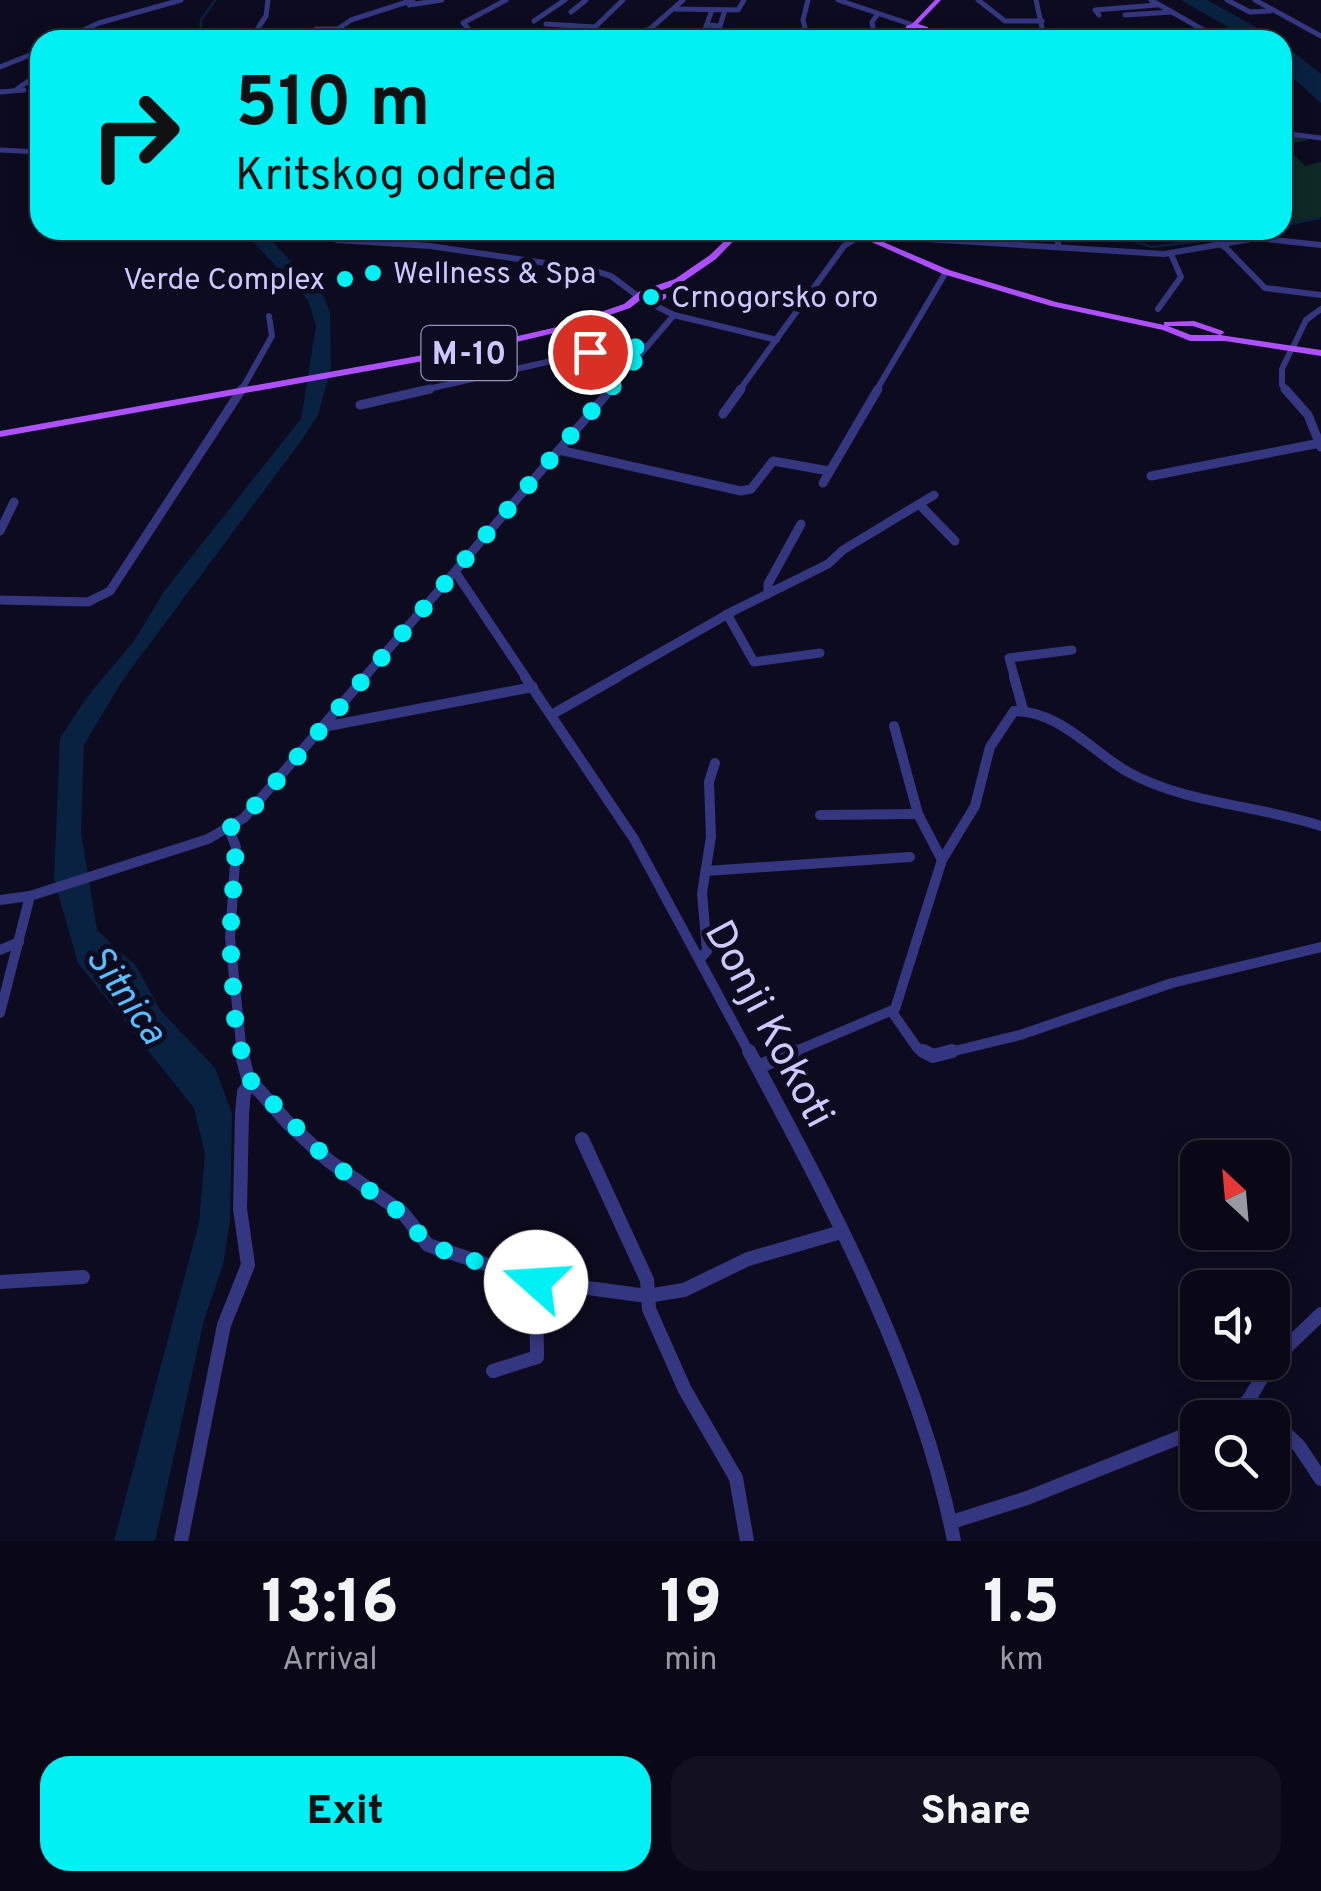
<!DOCTYPE html>
<html lang="en">
<head>
<meta charset="utf-8">
<style>
  :root { --surface:#0a0817; --page:#131120; --text:#f1f3f6; --muted:#999aa1; --line:#2a2936; --accent:#00f0f4 }
  body { margin:0; font-family:Overpass,sans-serif; background:var(--page); color:var(--text); height:100vh; display:flex; flex-direction:column; font-size:38px; white-space:nowrap }
  * { box-sizing:border-box; margin:0 }
  p { font-size:32px; color:var(--muted) }
  .icon { flex:none; width:55px; height:55px; fill:none; stroke:currentColor; stroke-width:2; stroke-linecap:round; stroke-linejoin:round }
  .map { position:relative; height:1541px; overflow:hidden }
  .drawer { display:flex; flex-direction:column; background:var(--surface); flex:1 }
  .drawer>* { flex:none }
  .banner { position:absolute; left:30px; top:30px; width:1262px; height:210px; border-radius:30px; box-shadow:0 5px 25px #0003,0 0 0 2px var(--line); background:#00f0f4; color:#111; overflow:hidden }
  .needle { width:65px; rotate:334deg }
  .tools { position:absolute; left:1180px; top:1140px; display:grid; gap:20px }
  .tools a { display:grid; place-items:center; width:110px; height:110px; border-radius:20px; background:var(--surface); box-shadow:0 5px 25px #0003,0 0 0 2px var(--line); font-size:50px }
  .pin { position:absolute; display:grid; place-items:center; width:85px; height:85px; color:#fff; margin:-42px; border:5px solid #fff; border-radius:50%; box-shadow:0 2px 10px #0007 }
  .me { position:absolute; width:110px; margin:-55px; rotate:289deg; stroke-linejoin:round; filter:drop-shadow(0 0 8px #0008) }
  .turn { display:flex; align-items:center; gap:35px; height:210px; padding:0 40px; font-size:45px }
  .turn .icon { width:130px; height:130px; stroke-width:2.5 }
  .turn b { display:block; font-size:70px; line-height:85px }
  .eta { display:flex; justify-content:space-evenly; align-items:center; height:170px; text-align:center }
  .eta b { font-size:60px; font-weight:800; line-height:70px }
  .cta { display:flex; gap:20px; margin-top:auto; padding:20px 40px }
  .cta a { flex:1; height:115px; border-radius:30px; background:var(--accent); color:#111; font-size:40px; font-weight:800; line-height:115px; text-align:center }
  .cta a+a { background:var(--page); color:var(--text) }
  .map>svg:first-child { display:block }
</style>
</head>
<body>
<div class="map">
<svg width="1321" height="1541" viewBox="0 0 1321 1541">
  <rect width="100%" height="100%" fill="#0d0b1f"/>
  <path fill="#0e2926" d="M1283,133l26,7 -24,5 20,21 16,-4v55l-38,7z"/>
  <g fill="#092241">
    <path d="M1181,0h26l72,40h-29z"/>
    <path d="M1282,43l39,31v29l-38,-34z"/>
    <path d="M235,230h27l62,67 6,16 1,55 -13,47 -17,26 -179,240 -38,64 -3,87 16,98 39,36 25,45 54,57 17,46 -2,106 -7,45 -19,55 -49,221h-41l85,-318 6,-69 -11,-46 -116,-145 -24,-84 6,-141 27,-41 47,-56 31,-51 136,-171 15,-93 -8,-26 -56,-59z"/>
  </g>
  <g fill="none" stroke-linecap="round" stroke-linejoin="round">
    <g stroke="#092241" stroke-width="2.5">
      <path d="M200,40l1,-20 14,-20"/>
      <path d="M1282,226l37,-8"/>
      <path d="M1122,230l4,8 25,9 58,-7"/>
      <path d="M1216,239l44,-9"/>
    </g>
    <g stroke="#343780" stroke-width="5">
      <path d="M808,0l-5,20 5,20"/>
      <path d="M838,0l75,25"/>
      <path d="M978,0l27,21h37"/>
      <path d="M1036,0l6,28"/>
      <path d="M1151,0l70,40"/>
      <path d="M1227,0l23,12 20,-1"/>
      <path d="M1255,0l66,36"/>
      <path d="M409,5l33,-5"/>
      <path d="M675,9l63,1 6,-10"/>
      <path d="M571,12l15,-12"/>
      <path d="M1099,15l-4,-5 62,-5"/>
      <path d="M1125,15l47,-3"/>
      <path d="M534,21l31,-21"/>
      <path d="M546,24l49,3"/>
      <path d="M708,25l12,1 5,-16"/>
      <path d="M316,29h20"/>
      <path d="M593,29l30,-29"/>
      <path d="M920,30l32,10"/>
      <path d="M457,34l11,-6 -5,-5 43,-23"/>
      <path d="M1045,34l36,-1 10,7"/>
      <path d="M622,38l28,-9 33,-29"/>
      <path d="M61,40l38,-17 82,-23"/>
      <path d="M250,40l16,-24 2,-16"/>
      <path d="M322,40l29,-20 62,-20"/>
      <path d="M524,40l-7,-2 10,-6 98,4"/>
      <path d="M701,40l11,-30"/>
      <path d="M732,40l2,-7"/>
      <path d="M875,40l-3,-18 5,-7"/>
      <path d="M0,67l40,-16"/>
      <path d="M17,89l23,-16"/>
      <path d="M0,92l24,-2"/>
      <path d="M1282,133l39,5"/>
      <path d="M0,150l40,2"/>
    </g>
    <g stroke="#343780" stroke-width="6">
      <path d="M286,230l22,5 43,-5"/>
      <path d="M1054,230l5,17"/>
      <path d="M1199,230l27,18 39,40 56,7"/>
      <path d="M331,233l6,7 93,6 163,24 18,6 28,21"/>
      <path d="M879,241l15,-4 270,17 93,-16 64,7"/>
      <path d="M1158,309l23,-32 -10,-23"/>
      <path d="M674,315l103,25"/>
      <path d="M1294,345l12,-25 15,-11"/>
      <path d="M241,391l31,-55 -3,-20"/>
      <path d="M419,391l203,-46 25,1"/>
      <path d="M609,391l65,-76 -24,-12"/>
      <path d="M739,391l105,-145 16,-10"/>
      <path d="M876,391l70,-119"/>
      <path d="M1288,391l-6,-6v-16l10,-21"/>
    </g>
    <g stroke="#343780" stroke-width="9">
      <path d="M1285,389l23,26 13,32"/>
      <path d="M360,405l70,-16"/>
      <path d="M723,414l18,-25"/>
      <path d="M559,450l182,41 10,-2 22,-28 56,10"/>
      <path d="M1151,476l169,-33"/>
      <path d="M823,483l55,-94"/>
      <path d="M920,505l35,36"/>
      <path d="M0,531l14,-29"/>
      <path d="M456,573l71,106"/>
      <path d="M768,594v-10l33,-60"/>
      <path d="M0,600l88,2 22,-11 132,-202"/>
      <path d="M727,614l27,48 66,-9"/>
      <path d="M363,679l248,-290"/>
      <path d="M614,679l121,-69 93,-46 15,-14 91,-55"/>
      <path d="M1015,679l-6,-21 63,-8"/>
    </g>
    <g stroke="#343780" stroke-width="10">
      <path d="M525,677l109,162 116,215"/>
      <path d="M1014,677l9,32"/>
      <path d="M551,715l67,-38"/>
      <path d="M894,726l24,88 24,46"/>
      <path d="M323,727l210,-40"/>
      <path d="M820,815l98,-1"/>
      <path d="M229,829l7,18 -6,91 12,116"/>
      <path d="M706,871l204,-14"/>
      <path d="M0,900l30,-4"/>
      <path d="M0,950l19,-8"/>
      <path d="M700,959l7,-8 -5,-58 9,-56 -2,-55 6,-19"/>
      <path d="M892,1012l26,37 11,5"/>
      <path d="M0,1013l30,-117 178,-57 36,-21 121,-141"/>
      <path d="M789,1054l106,-45 47,-149 33,-54 15,-59 24,-36c46,0 77,40 114,61 58,32 130,33 193,54"/>
      <path d="M942,1054l78,-19 152,-52 149,-36"/>
    </g>
    <g stroke="#343780" stroke-width="14">
      <path d="M241,1051l7,27 41,46 40,37 74,52 25,32 108,36 111,15 37,-6 64,-31 93,-27"/>
      <path d="M749,1051c81,152 172,319 205,490"/>
      <path d="M923,1051l10,5 19,-5"/>
      <path d="M758,1067l37,-16"/>
      <path d="M582,1139l65,141 2,29 36,81 51,88 11,63"/>
      <path d="M0,1282l83,-5"/>
      <path d="M1272,1361l49,-47"/>
      <path d="M493,1371l44,-14 -1,-76"/>
      <path d="M1248,1401l20,17"/>
      <path d="M1225,1418l23,-17 23,-39"/>
      <path d="M1272,1421l27,25 22,33"/>
      <path d="M952,1522l75,-24 171,-68"/>
      <path d="M181,1541l43,-216 24,-60 -8,-56 2,-96 2,-21 8,-9"/>
    </g>
    <g fill="#af50ff" fill-rule="evenodd">
      <path d="M935,0h6l-23,24 10,3v2l-22,-1v-2l6,-2z"/>
      <path d="M736,230h8l-28,29 -35,24 -38,14 9,3 8,-6h6v4l-10,7 -17,-4 -9,7 -67,23 -84,20 -479,86v-6l479,-86 78,-18 67,-23 16,-13 35,-12 35,-24z"/>
      <path d="M845,230h10l94,40 107,32 108,23v-3h3l27,-1 29,10 1,2 -4,2 101,15v6l-96,-15h-35l-27,-11 -112,-24 -108,-32zM1168,326h25l27,9h-29z"/>
    </g>
  </g>
  <g fill="none" stroke-linecap="round" stroke-linejoin="round">
    <path stroke="#00f0f4" stroke-width="18" stroke-dasharray="0 32.4" d="M536,1282l-108,-37 -26,-31 -73,-53 -79,-81 -14,-47 -6,-95 6,-91 -7,-18 30,-27 388,-456 -57,6"/>
  </g>
  <g fill="#00f0f4" stroke="#0d0b1f" stroke-width="4">
    <circle cx="373" cy="273" r="10"/>
    <circle cx="345" cy="279" r="10"/>
    <circle cx="651" cy="297" r="10"/>
  </g>
  <g text-anchor="middle" stroke-width="10" stroke-linejoin="round" paint-order="stroke">
    <g font-size="30" fill="#cbc9ff" stroke="#0d0b1f" text-anchor="start">
      <text x="393" y="283">Wellness &amp; Spa</text>
      <text x="325" y="289" text-anchor="end">Verde Complex</text>
      <text x="671" y="307">Crnogorsko oro</text>
    </g>
    <rect fill="#0d0b1f" stroke="#9290bc" stroke-width="2.5" x="421.5" y="326" width="95" height="54" rx="8"/>
    <g font-size="32" font-weight="bold" fill="#cbc9ff">
      <text x="469" y="364">M-10</text>
    </g>
    <g font-size="38" font-style="italic" fill="#57bfff" stroke="#0d0b1f">
      <text transform="translate(127 994) rotate(55)" y="13">Sitnica</text>
    </g>
    <g font-size="42" fill="#cbc9ff" stroke="#0d0b1f">
      <text transform="translate(771 1023) rotate(62)" y="15">Donji Kokoti</text>
    </g>
  </g>
</svg>
<div class="tools">
<a><svg class="needle" viewBox="-14 -14 28 28"><path d="M0-13l5 13h-10z" fill="#e53935"/><path d="M0 13l5-13h-10z" fill="#999aa1"/></svg></a>
<a><svg class="icon" aria-label="sound" viewBox="0 0 24 24"><path d="M4 9h4l5-4v14l-5-4H4zM17 9q2 3 0 6"/></svg></a>
<a><svg class="icon" aria-label="search" viewBox="0 0 24 24"><circle cx="10" cy="10" r="6"/><path d="M15 15l6 6"/></svg></a>
</div>
<div class="pin" style="left:590px;top:352px;background:#d93025"><svg class="icon" aria-label="arrive" viewBox="0 0 24 24"><path d="M6 21V4h12l-3 4 3 4H6"/></svg></div>
<svg class="me" style="left:536px;top:1282px" viewBox="-20 -20 40 40"><circle r="19" fill="#fff"/><path d="M0-13L10 11 0 6-10 11z" fill="#00f0f4"/></svg>
<div class="banner">
<div class="turn"><svg class="icon" aria-label="right" viewBox="0 0 24 24"><path d="M7 20v-9h11M14 6l5 5-5 5"/></svg><div><b>510 m</b>Kritskog odreda</div></div>
</div>
</div>
<section class="drawer">
<div class="eta">
<div><b>13:16</b><p>Arrival</p></div>
<div><b>19</b><p>min</p></div>
<div><b>1.5</b><p>km</p></div>
</div>
<div class="cta"><a>Exit</a><a>Share</a></div>
</section>
</body>
</html>
